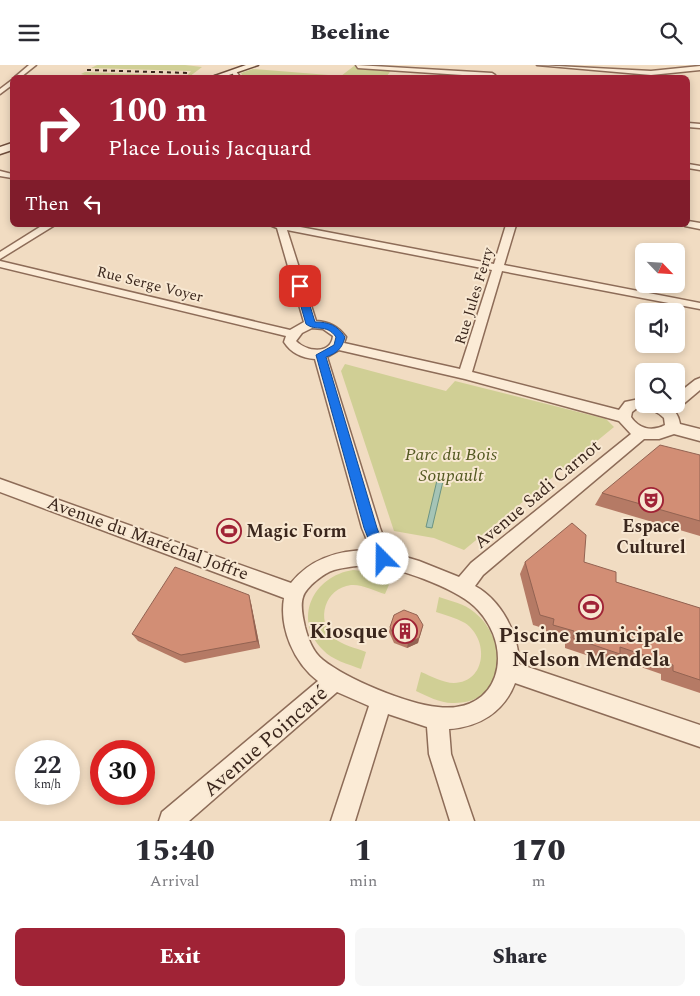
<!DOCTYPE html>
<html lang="en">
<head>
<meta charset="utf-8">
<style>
  :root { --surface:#fff; --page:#f7f7f7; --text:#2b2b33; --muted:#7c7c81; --accent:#a02336 }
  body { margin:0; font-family:Spectral,serif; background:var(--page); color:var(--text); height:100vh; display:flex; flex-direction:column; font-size:19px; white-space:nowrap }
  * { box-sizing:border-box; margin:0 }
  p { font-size:16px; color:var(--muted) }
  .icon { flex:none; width:28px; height:28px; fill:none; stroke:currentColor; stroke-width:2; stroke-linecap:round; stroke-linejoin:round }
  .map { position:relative; height:756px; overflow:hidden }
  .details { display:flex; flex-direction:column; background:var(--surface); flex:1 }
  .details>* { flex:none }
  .hud { position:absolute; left:10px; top:10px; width:680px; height:152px; border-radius:8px; box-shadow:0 2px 8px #0003; background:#a02336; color:#fff; overflow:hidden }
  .needle { width:32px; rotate:115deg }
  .controls { position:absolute; left:635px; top:178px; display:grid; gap:10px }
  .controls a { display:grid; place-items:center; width:50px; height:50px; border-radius:8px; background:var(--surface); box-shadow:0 2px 8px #0003; font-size:25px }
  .speed { position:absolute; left:15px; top:675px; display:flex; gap:10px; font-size:25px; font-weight:700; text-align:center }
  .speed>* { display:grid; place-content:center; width:65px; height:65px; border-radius:50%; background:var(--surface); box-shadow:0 2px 8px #0003; line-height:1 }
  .speed small { font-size:12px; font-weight:400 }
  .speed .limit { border:8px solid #d22; background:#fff; color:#111 }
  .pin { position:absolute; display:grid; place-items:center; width:42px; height:42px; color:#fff; margin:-21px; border-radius:10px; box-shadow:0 2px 8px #0006 }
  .me { position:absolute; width:55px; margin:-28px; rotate:338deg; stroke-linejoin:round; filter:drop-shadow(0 0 4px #0008) }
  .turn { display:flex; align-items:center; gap:18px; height:105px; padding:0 15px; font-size:22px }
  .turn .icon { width:65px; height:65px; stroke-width:2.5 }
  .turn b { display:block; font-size:35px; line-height:42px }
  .then { display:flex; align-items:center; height:48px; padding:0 15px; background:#0003; gap:10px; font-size:19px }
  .eta { display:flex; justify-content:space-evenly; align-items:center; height:85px; text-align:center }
  .eta b { font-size:30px; font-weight:800; line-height:35px }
  .button { display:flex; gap:10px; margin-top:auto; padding:10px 15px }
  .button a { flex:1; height:58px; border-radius:8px; background:var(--accent); color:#fff; font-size:20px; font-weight:800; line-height:58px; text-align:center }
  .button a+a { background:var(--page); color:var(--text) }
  header { display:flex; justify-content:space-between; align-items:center; height:65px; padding:0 15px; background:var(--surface); font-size:22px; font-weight:800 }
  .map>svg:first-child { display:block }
</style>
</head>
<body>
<header><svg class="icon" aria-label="menu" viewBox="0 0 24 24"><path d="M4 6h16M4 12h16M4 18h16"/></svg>Beeline<svg class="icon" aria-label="search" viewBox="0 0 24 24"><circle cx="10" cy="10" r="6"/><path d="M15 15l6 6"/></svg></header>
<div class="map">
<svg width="700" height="756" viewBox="0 0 700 756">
  <rect width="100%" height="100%" fill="#f1dcc2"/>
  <g fill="#d0cf95">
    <path d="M97,0h88l17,2 -13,10h-98l-10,-3 4,-2 102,4 4,-5 -100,-3z"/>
    <path d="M354,1l38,3 -5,7 19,1 -59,-1 -2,1h-102l-2,-4 12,-4 88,7z"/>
    <path d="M345,299l101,27 9,-10 151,38 8,8 -150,123 -30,-12 -40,-7 -53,-160z"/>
    <path d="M353,505l10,1 28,9 -6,14c-10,-3 -23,-10 -34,-9 -26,3 -36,35 -17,53 8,7 22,10 32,14l-5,17c-13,-5 -29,-9 -38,-19 -31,-31 -10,-74 30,-80z"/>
    <path d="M439,532c12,4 26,7 35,15 36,28 33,93 -22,91 -12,0 -25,-7 -36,-12l5,-19c10,4 22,11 33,11 33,-1 35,-44 11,-60 -9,-5 -20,-8 -29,-11z"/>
  </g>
  <path fill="#a5c4b6" stroke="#6b9383" d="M438,411l6,1 -12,51 -6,-1z"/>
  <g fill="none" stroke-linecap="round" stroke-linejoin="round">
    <defs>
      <g id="minor">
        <path d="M29,0h7l-15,12h-6z"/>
        <path d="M356,0l136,8 3,2 -3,2 -134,-9z"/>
        <path d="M537,0l114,6 49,-5v4l-49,5z"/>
        <path d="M232,6h4l4,6h-6z"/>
        <path d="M221,10l3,2h-10l1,-1z"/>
        <path d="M12,15v5l-12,9v-5z"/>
        <path d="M688,58l12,1v4l-12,-1z"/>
        <path d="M688,99l12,2v4l-12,-2z"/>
        <path d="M0,106l12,3v4l-12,-2z"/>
        <path d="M688,156l12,2v6l-15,-3 3,-1z"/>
        <path d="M43,160h12l-55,34v-7z"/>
        <path d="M270,160h20l204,39 12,-39h10l-12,40 196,38v6l-198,-38 -30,101 147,38 6,-8 19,-4v6c17,0 33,0 36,20l20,5v12l-26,-7 -15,5h-15l-141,119 -20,17 -8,11c26,14 44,48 44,78l181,61v22l-185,-64c-11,29 -36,44 -66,46l2,25 23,67h-24l-21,-67 -2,-27 -39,-13 -33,107h-24l38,-115 -32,-14 -148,129h-30l3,-9 156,-131c-24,-18 -39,-53 -34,-83l-284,-106v-13l291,104c20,-25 48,-33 80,-33l-9,-22 -47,-169c-13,-1 -24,-6 -31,-17l2,-6 -286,-69v-6l290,69 14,-8 -27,-94zM287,165l205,40 -32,99 -116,-26 2,-6c-8,-11 -17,-15 -30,-16zM312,263l11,1 10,7c-2,19 -26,16 -37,5l6,-8zM339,285l126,29 154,42 12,13 -160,129 -12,14 -40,-16 -30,-9 -9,-24 -53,-171zM637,343c10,-1 20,3 27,10l1,7c-13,7 -26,4 -34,-8l1,-5zM356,501c8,0 15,-1 23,0 25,4 82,24 99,44 37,40 22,104 -40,97 -32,-3 -91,-28 -115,-47 -10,-8 -15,-21 -18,-33 -2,-9 -5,-21 -2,-30 3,-10 21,-24 31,-27 7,-2 15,-3 22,-4z"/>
        <path d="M700,313v12l-19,16h-10l-2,-2h7v-9l19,-15z"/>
      </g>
      <g id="secondary">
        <path d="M246,0h12l-35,12h-11z"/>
        <path d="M12,78v7l-12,4v-7z"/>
      </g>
    </defs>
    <use href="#minor" stroke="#8d6c58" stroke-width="3"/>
    <use href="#secondary" stroke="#6e4d3b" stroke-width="3"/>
    <use href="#minor" fill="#fbebd6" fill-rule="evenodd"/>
    <use href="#secondary" fill="#fbebd6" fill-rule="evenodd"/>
    <path stroke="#3b271d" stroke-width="2" stroke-dasharray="4 4" stroke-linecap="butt" d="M87,5l102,3"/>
  </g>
  <g fill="#b57a65">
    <path d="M700,390v81l-105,-31 7,-12z"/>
    <path d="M525,497h59l32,20 84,26v85l-39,-13v-6l-46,-16 -5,5 -45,-15v-7l-19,-6v-6l-13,-4 -13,-51z"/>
    <path d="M251,538l9,45 -75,15 -47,-22 -6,-7z"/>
    <path d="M423,560l-5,18 -11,5 -13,-5 -5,-11 1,-5z"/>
  </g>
  <g fill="#936352">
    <path d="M249,530l2,8 9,45 -3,-7z"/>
    <path d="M419,573l-1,5 -11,5 1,-5z"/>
  </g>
  <g fill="#d28e75" stroke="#936352">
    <path d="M660,380l40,10v66l-98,-28z"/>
    <path d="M572,458l14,12 -2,27 32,10v10l84,26v72l-27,-9v-6l-53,-18v7l-47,-16 1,-7 -21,-6 1,-6 -14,-4 -15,-53z"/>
    <path d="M175,502l74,28 8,46 -76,14 -49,-21z"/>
    <path d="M404,545l13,5 6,10 -4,13 -11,5 -13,-5 -5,-11 4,-12z"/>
  </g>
  <path fill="#1a73e8" stroke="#114b97" d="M300,218l4,3 11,36c14,0 22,3 30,15 -3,12 -8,16 -19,20l51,171 12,31 -2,4 -4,2 -5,-2 -14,-35 -48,-173 18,-10 2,-8c-10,-14 -20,-5 -30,-13l-11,-38z"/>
  <defs>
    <symbol id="theatre-ring" viewBox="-11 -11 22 22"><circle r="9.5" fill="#f8e8d2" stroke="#a02336" stroke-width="1.5"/><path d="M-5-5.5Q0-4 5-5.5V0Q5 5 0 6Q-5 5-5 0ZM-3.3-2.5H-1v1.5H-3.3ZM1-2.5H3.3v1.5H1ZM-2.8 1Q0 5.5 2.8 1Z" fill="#a02336"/></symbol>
    <symbol id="stadium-ring" viewBox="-11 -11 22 22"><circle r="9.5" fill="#f8e8d2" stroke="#a02336" stroke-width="1.5"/><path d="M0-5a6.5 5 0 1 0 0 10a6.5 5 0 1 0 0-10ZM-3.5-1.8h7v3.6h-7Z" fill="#a02336"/></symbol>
    <symbol id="building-ring" viewBox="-11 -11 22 22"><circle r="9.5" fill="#f8e8d2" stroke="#a02336" stroke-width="1.5"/><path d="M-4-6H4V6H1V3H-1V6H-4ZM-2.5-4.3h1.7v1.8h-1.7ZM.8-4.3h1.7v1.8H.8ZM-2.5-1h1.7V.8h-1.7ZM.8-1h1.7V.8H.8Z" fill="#a02336"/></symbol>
  </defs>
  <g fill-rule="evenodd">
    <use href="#theatre-ring" x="637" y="421" width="28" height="28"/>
    <use href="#stadium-ring" x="215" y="452" width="28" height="28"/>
    <use href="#stadium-ring" x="577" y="528" width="28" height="28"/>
    <use href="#building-ring" x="391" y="552" width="28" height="28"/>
  </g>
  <g text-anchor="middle" stroke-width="4" stroke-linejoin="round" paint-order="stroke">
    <g font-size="15" fill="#3b271d" stroke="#f8e8d2">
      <text transform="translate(150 219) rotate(14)" y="5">Rue Serge Voyer</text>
      <text transform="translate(474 231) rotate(-73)" y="5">Rue Jules Ferry</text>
    </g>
    <g font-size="18" font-style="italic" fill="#545922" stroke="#f8e8d2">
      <text x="451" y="395">Parc du Bois<tspan x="451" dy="21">Soupault</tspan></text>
    </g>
    <g font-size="18" fill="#3b271d" stroke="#f8e8d2">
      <text transform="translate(537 429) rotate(-40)" y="6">Avenue Sadi Carnot</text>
      <text transform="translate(148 473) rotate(20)" y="6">Avenue du Maréchal Joffre</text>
    </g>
    <g font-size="18" font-weight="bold" fill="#3b271d" stroke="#f8e8d2">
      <text x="651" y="467">Espace<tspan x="651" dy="21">Culturel</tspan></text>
      <text x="246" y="472" text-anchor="start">Magic Form</text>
    </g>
    <g font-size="21" font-weight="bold" fill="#3b271d" stroke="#f8e8d2" text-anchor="end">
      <text x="388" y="573">Kiosque</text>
      <text x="591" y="577" text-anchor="middle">Piscine municipale<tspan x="591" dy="24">Nelson Mendela</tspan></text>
    </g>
    <g font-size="21" fill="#3b271d" stroke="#f8e8d2">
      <text transform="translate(265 676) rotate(-41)" y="7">Avenue Poincaré</text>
    </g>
  </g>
</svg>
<div class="controls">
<a><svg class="needle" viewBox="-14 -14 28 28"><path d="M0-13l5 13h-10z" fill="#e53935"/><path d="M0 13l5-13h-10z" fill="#7c7c81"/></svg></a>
<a><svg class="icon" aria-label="sound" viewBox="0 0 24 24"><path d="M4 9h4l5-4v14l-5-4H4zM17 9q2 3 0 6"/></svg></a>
<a><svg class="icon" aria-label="search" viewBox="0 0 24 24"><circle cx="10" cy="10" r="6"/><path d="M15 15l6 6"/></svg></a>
</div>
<div class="speed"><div>22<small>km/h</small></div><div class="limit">30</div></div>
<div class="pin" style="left:300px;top:221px;background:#d93025"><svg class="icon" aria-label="arrive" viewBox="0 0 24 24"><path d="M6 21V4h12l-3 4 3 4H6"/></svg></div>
<svg class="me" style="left:383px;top:494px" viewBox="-20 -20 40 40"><circle r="19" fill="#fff"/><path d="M0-13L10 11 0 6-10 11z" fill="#1a73e8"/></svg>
<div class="hud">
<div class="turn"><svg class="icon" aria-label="right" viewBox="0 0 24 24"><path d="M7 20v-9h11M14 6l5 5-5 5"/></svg><div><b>100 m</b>Place Louis Jacquard</div></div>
<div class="then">Then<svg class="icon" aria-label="left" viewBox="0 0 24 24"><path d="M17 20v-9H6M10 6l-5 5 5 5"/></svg></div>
</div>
</div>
<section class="details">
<div class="eta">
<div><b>15:40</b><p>Arrival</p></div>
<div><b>1</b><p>min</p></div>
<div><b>170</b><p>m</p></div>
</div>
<div class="button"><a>Exit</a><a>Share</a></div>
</section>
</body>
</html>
